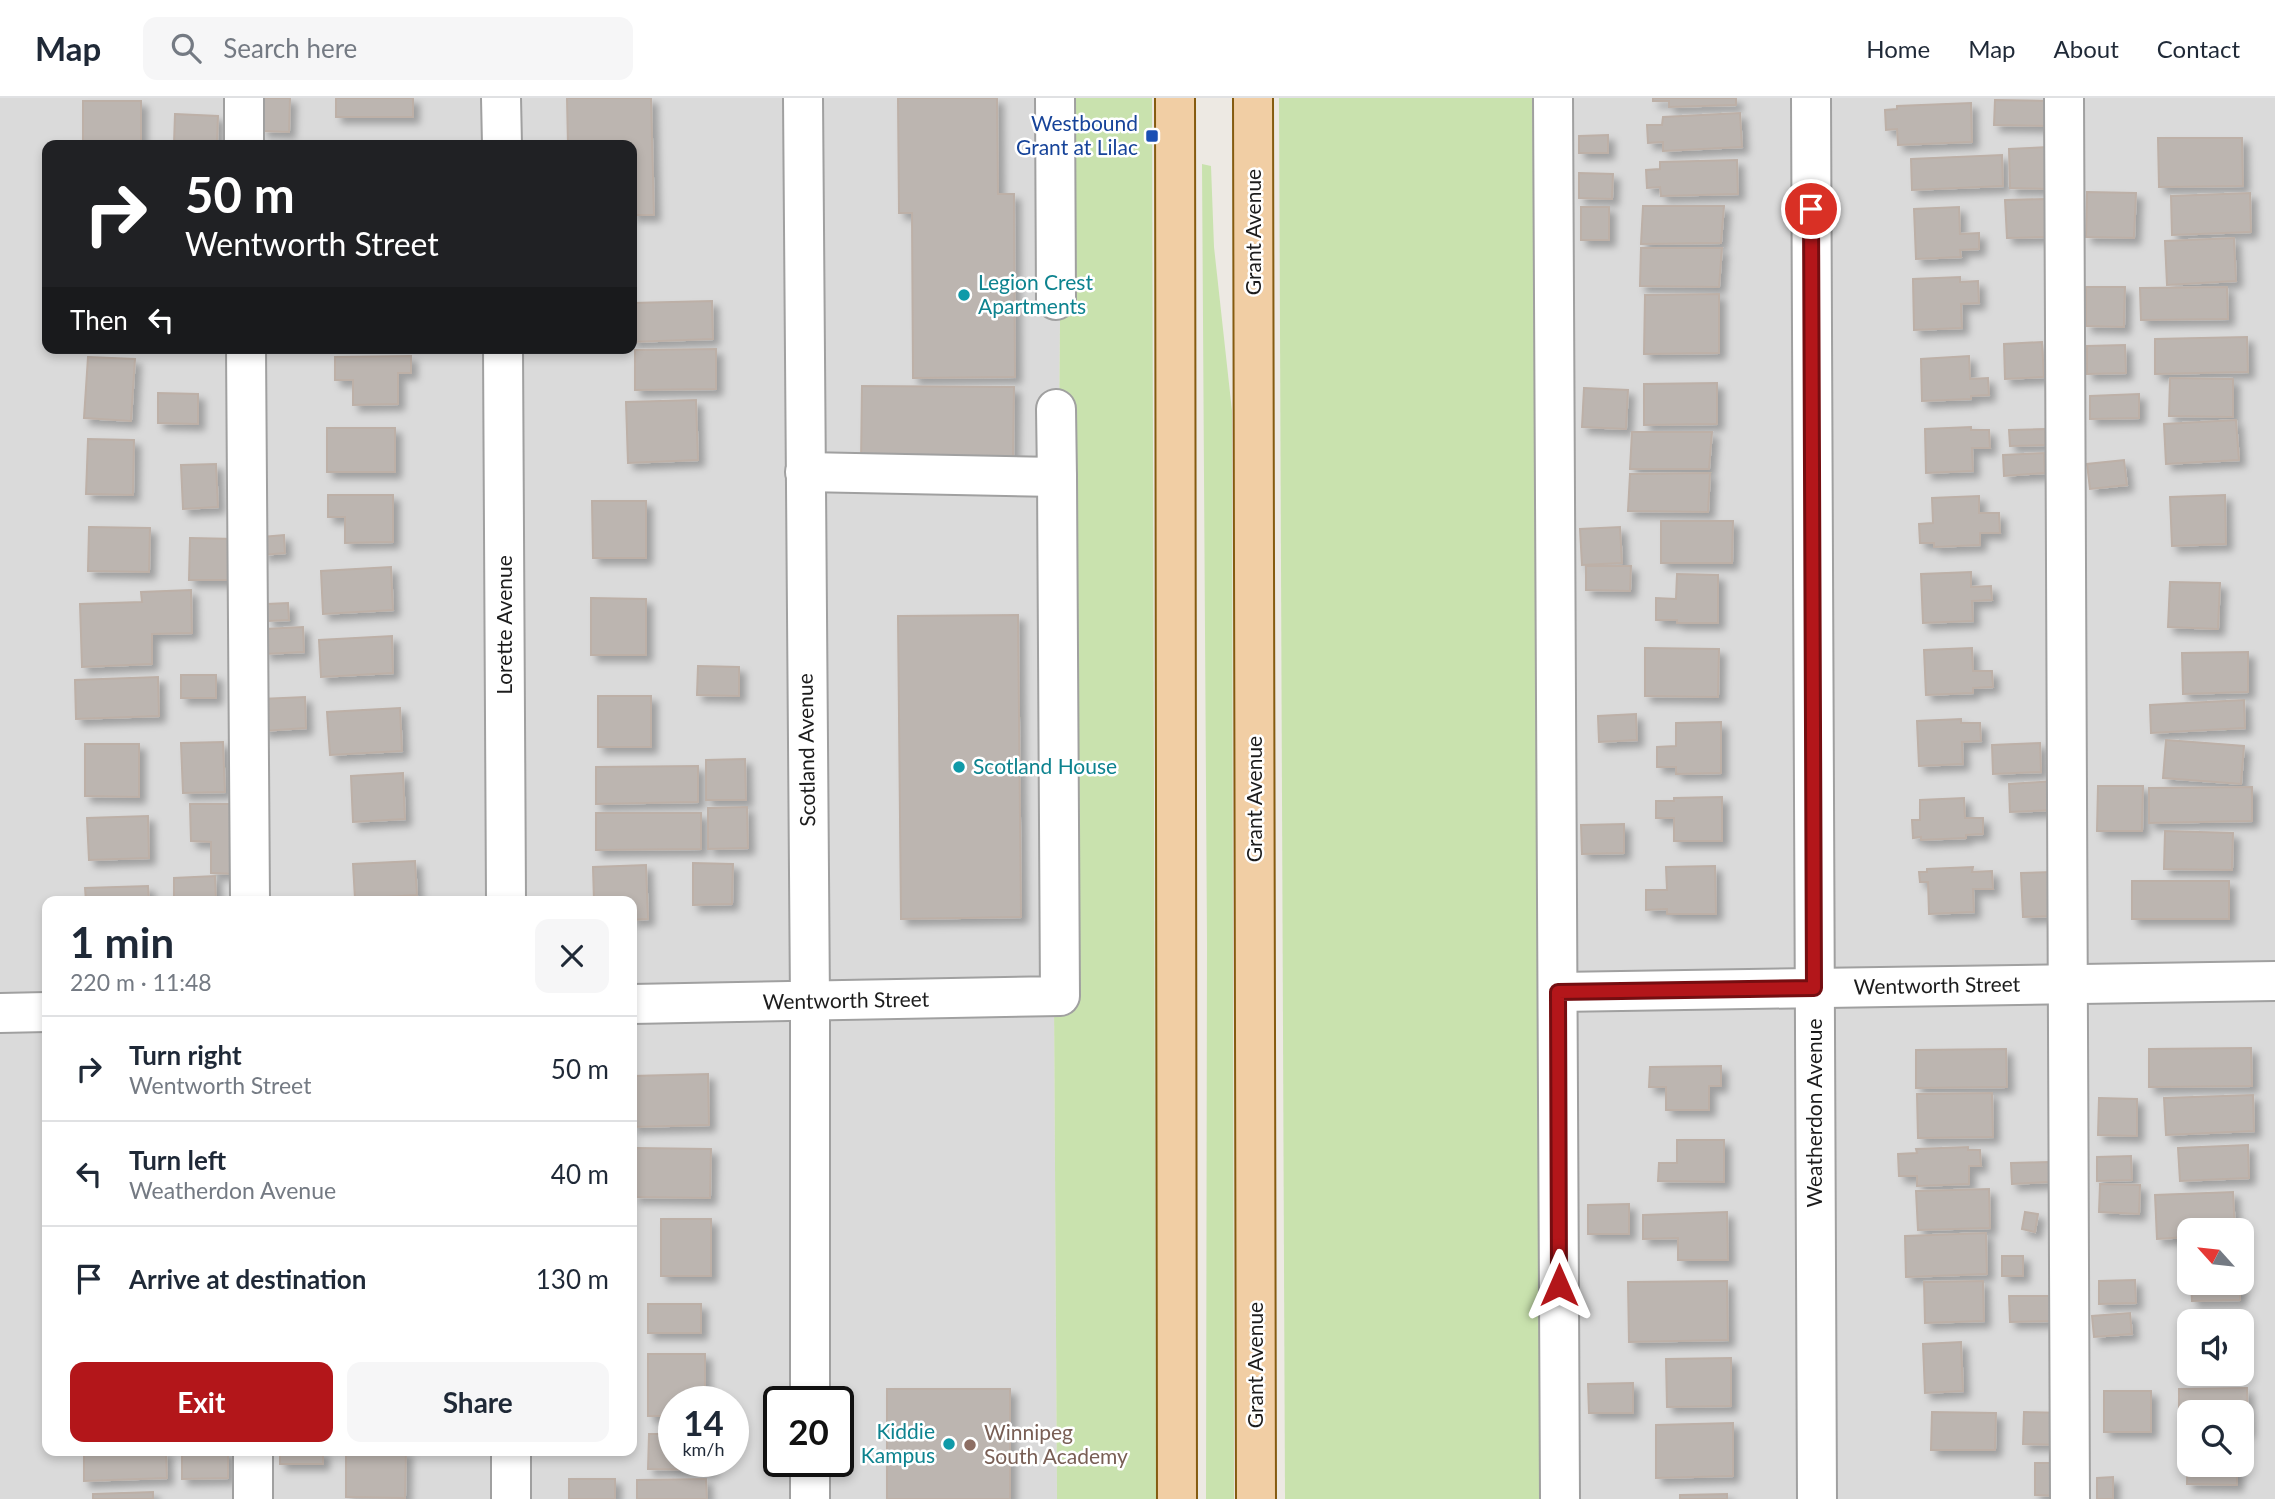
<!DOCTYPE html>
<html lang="en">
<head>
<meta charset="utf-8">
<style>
  :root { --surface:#fff; --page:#f6f6f7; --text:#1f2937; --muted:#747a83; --line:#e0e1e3; --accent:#b3161a }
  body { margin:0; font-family:Lato,sans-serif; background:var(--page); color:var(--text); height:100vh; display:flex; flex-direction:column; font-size:26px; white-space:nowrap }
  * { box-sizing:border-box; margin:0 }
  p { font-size:23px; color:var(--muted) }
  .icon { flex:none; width:38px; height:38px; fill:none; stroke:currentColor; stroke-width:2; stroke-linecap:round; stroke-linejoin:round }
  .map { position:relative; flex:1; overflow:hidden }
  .side { position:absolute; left:42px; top:798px; width:595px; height:560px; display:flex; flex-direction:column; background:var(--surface); border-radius:14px; box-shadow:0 4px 10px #0003 }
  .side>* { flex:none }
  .hud { position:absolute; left:42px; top:42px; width:595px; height:214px; border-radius:14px; box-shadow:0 4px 10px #0003; background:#202124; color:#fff; overflow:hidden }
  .needle { width:46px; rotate:297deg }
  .tools { position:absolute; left:2177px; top:1120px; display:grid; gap:14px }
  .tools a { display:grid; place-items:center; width:77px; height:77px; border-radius:14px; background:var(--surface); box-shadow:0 4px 10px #0003; font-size:35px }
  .speed { position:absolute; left:658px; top:1288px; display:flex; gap:14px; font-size:35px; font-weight:700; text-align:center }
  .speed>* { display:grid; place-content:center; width:91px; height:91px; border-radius:50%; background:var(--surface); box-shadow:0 4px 10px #0003; line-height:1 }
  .speed small { font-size:18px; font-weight:400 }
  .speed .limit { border:4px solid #111; border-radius:10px; background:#fff; color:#111 }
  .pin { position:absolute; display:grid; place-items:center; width:60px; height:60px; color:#fff; margin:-30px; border:4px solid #fff; border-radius:50%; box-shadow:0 2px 7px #0007 }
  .me { position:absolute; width:77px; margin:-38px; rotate:0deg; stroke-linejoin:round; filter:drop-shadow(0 0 5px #0008) }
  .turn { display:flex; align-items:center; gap:24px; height:147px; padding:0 28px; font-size:32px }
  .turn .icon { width:91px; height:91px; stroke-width:2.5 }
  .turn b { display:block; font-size:49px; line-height:60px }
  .then { display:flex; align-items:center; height:66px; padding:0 28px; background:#0003; gap:14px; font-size:26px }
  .round { display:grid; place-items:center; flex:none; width:74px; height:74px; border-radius:14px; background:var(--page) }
  .headline { display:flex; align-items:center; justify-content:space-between; height:119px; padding:0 28px }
  h1 { font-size:42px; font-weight:700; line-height:52px }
  .primary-button { display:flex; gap:14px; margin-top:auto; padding:14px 28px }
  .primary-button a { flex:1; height:80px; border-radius:14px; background:var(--accent); color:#fff; font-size:28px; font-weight:700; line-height:80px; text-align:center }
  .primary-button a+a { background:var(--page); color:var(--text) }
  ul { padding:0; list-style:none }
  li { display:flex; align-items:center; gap:21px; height:105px; padding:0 28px; border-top:2px solid var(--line) }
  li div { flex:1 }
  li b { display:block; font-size:26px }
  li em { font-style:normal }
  header { display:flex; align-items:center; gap:42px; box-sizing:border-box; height:98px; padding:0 35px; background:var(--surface); border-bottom:2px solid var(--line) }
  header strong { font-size:33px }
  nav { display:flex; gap:38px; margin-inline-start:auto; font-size:24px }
  .search { width:490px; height:63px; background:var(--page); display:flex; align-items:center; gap:18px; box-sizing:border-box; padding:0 24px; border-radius:14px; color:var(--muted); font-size:26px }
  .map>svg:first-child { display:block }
</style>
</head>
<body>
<header>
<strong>Map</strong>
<div class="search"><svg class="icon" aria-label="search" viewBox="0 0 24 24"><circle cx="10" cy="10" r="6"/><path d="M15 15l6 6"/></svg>Search here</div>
<nav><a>Home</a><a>Map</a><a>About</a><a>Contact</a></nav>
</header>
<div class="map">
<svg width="2275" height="1401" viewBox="0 0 2275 1401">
  <defs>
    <filter id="shadow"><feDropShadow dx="6" dy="6" stdDeviation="3.5" flood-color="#0004"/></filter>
  </defs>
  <rect width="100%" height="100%" fill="#ede9e3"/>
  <g fill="#dadada" fill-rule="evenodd">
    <path d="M0,0h1062l-8,901 3,500h-1057zM47,47h585v203h-585zM47,803h585v550h-585zM674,1304h59v59h-59zM779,1304h59v59h-59z"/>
    <path d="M1553,0h722v1401h-723zM2189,1132h53v53h-53zM2189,1223h53v53h-53zM2189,1314h53v53h-53z"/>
  </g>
  <g fill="#c9e2ae">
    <path d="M1062,0h90l4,1401h-99l-3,-500z"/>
    <path d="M1279,0h274v1401h-268z"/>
    <path d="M1202,66l9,2 3,81 18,164 2,1088h-28l1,-556z"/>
  </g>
  <g fill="#bcb5b0" stroke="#bdb0a7" stroke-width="2" filter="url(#shadow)">
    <path d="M262,0h28l-1,34 -27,-1z"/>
    <rect x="336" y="0" width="77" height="19"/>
    <path d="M567,0h84l3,117h-22v-70h-64z"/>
    <path d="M898,0h99l1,96h16l1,183 -102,1 -1,-165h-13z"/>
    <path d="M1653,0h83v7l-67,2v-6h-16z"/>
    <path d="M1995,2l53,1v25l-54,-1z"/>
    <rect x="83" y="3" width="58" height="44"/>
    <path d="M1971,5l1,39 -74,3 -1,-16 -11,1 -1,-20 12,-1v-3z"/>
    <path d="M1740,15l2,34 -79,4v-9l-15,1 -1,-18h15l1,-8z"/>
    <path d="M175,16l43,2 -1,29 -43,-1z"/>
    <path d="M1608,37v18h-29v-17z"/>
    <path d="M2158,40h84l1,48 -84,1z"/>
    <path d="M2048,49v42l-38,-1 -1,-39z"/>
    <path d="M2002,57l1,31 -91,4 -1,-31z"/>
    <path d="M1737,62l1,34 -77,2 -1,-9 -13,1 -1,-18 14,-1v-7z"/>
    <path d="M1579,75l34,1 -1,25 -33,-1z"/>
    <path d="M2087,94l49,1 -2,45 -48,-1z"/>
    <path d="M2250,95l1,39 -79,3 -1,-39z"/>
    <path d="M2045,101l2,38 -40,1 -2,-38z"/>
    <path d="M1643,108h81l-3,37 -80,1z"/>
    <rect x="1581" y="109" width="28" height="33"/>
    <path d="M1959,109l1,27 19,-1v16l-19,1 1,7 -45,2 -2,-50z"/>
    <path d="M2234,140l2,43 -69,4 -2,-44z"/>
    <path d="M1641,150h81l-3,39 -79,-1z"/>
    <path d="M1960,179v5l18,-1 1,22 -18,1 1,24 -48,2 -1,-51z"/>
    <path d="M2086,189h39l-1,40 -38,-1z"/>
    <path d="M2227,189l1,32 -87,1 -1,-32z"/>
    <path d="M1719,196v59l-75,1 1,-59z"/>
    <path d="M712,203l1,38 -81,3v-39z"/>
    <path d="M2247,239l1,35 -93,2v-35z"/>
    <path d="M2042,244l2,35 -39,2 -1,-35z"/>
    <path d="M2125,247l1,28 -39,1v-28z"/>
    <path d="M716,251v40l-81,1v-40z"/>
    <path d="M411,258v17h-13v31l-45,1v-25h-18v-23z"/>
    <path d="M1969,258l1,23 18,-1 1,17 -18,1v3l-49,2 -1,-42z"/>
    <path d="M88,259l47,2 -4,62 -47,-3z"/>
    <path d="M2170,280l63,1v38l-64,-1z"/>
    <path d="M1717,285v41l-73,1v-41z"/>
    <path d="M862,288l152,1 -1,78 -152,-1z"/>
    <path d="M1584,290l44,2 -2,39 -44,-2z"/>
    <path d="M158,295l40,1v30l-40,-1z"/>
    <path d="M2139,296v24l-49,1v-23z"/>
    <path d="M696,302l2,60 -70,3 -2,-61z"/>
    <path d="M2236,322l3,40 -73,4 -2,-40z"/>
    <path d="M1971,329v3h18l1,18h-18l1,23 -47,2 -1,-44z"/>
    <rect x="327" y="330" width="68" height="44"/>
    <path d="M2045,331v16l-35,1 -1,-16z"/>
    <path d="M1632,334h80l-3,37h-79z"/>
    <path d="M88,341l46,1 -1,55 -47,-1z"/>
    <path d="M2044,355l1,20 -41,3 -1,-21z"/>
    <path d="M2124,362l3,25 -37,4 -3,-25z"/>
    <path d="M216,366l2,43 -35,2 -2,-44z"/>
    <path d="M1710,375l-2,39 -80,-1 2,-37z"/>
    <path d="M328,397h65v47l-48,1v-26h-17z"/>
    <path d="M2225,397l1,49 -54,2 -2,-49z"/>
    <path d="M1979,398v17h20l1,20h-20v12l-46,2v-4h-14l-1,-19 14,-1 -1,-25z"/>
    <path d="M592,403h54v57h-53z"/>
    <path d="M1661,423h72l-1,42h-71z"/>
    <path d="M89,429l61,1 -1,44 -61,-1z"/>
    <path d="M1620,429l2,36 -40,2 -2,-36z"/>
    <path d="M284,437l1,18 -22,2 -1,-18z"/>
    <path d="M190,440l46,1 -1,41h-46z"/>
    <path d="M1586,468h45l-1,25 -44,-1z"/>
    <path d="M391,469l2,43 -70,4 -2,-43z"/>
    <path d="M1971,474v15l20,-1 1,14 -20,1 1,20 -50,2 -2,-49z"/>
    <path d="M1677,476l41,1v48h-41v-3h-21v-22l20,1z"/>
    <path d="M2170,484l50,1 -2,46 -50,-2z"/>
    <path d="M191,492l1,43 -40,1v30l-70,3 -2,-63 62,-2 -1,-10z"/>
    <path d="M591,500l55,1v56h-55z"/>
    <path d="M288,505l1,17 -21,1 -1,-17z"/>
    <path d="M1018,517l3,302 -120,2 -3,-303z"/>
    <path d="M303,529l1,25 -39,2 -1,-25z"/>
    <path d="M392,538l1,37 -72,4 -2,-37z"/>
    <path d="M1645,550l74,1 -1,48 -73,-1z"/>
    <path d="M1972,550l1,23h19l1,16 -20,1v5l-47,2 -2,-45z"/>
    <path d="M2248,554v40l-65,2 -1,-41z"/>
    <path d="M698,568l41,1v29l-42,-1z"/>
    <rect x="181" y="577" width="35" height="23"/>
    <path d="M158,579l1,39 -83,3 -1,-39z"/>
    <rect x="598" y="598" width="53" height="51"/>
    <path d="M305,599l1,31 -43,3 -2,-32z"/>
    <path d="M2244,602l1,28 -94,5 -1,-28z"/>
    <path d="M400,610l2,43 -72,4 -3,-43z"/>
    <path d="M1636,616l1,26 -38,2 -1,-26z"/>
    <path d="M1961,621v4h19l1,18 -19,1 1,22 -44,2 -2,-45z"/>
    <path d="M1721,624v51l-45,1v-7h-19v-20l19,-1v-23z"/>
    <path d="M2166,642l78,6 -3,38 -78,-6z"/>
    <path d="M223,644l2,50 -42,1 -2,-50z"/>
    <path d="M2040,645l1,29 -48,2 -1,-29z"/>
    <path d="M85,646h54v53l-54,-1z"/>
    <path d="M745,661l1,41h-40v-40z"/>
    <path d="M698,668v36l-102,2v-37z"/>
    <path d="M403,675l2,46 -52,3 -2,-46z"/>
    <path d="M2054,683l2,29 -46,2 -1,-28z"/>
    <path d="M2098,688h45l-1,45h-45z"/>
    <path d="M2252,689v34l-103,2v-35z"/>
    <path d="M1722,699v44h-48v-23h-18v-17h18v-3z"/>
    <path d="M1964,700l1,20h18v16l-17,1v3l-45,2v-3l-8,1 -1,-18h8v-20z"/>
    <path d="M190,706h41l4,70 -24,-1v-31l-20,-1z"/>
    <path d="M747,709l1,41 -40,1v-41z"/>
    <path d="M596,715h105v36l-105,1z"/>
    <path d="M148,718l1,42 -60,2 -2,-42z"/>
    <path d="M1624,726v29l-42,1 -1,-29z"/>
    <path d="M2165,733l68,2 -1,37 -68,-1z"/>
    <path d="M415,763l2,34 -62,4 -2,-35z"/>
    <path d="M693,765l40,1 -1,40 -39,1z"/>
    <path d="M646,767l2,54 -16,1v-19h-38l-1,-34z"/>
    <path d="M1715,768l1,48h-49v-5l-21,1v-20h21l-1,-23z"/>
    <path d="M1973,769l-1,5 20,-1 1,18h-20l1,23 -45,2 -1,-32h-8l-1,-10h8v-3z"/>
    <path d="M2053,774l2,44 -32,1 -2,-44z"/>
    <path d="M215,778l1,25h-42v-23z"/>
    <rect x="2132" y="783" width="97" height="38"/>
    <path d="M148,788l1,15h-63l-1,-13z"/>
    <path d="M2251,950l1,38 -103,1v-38z"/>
    <path d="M2006,951l1,38 -91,1v-38z"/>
    <path d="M1721,968v20h-12v24h-43v-23h-17l1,-20z"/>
    <path d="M708,976l1,51 -77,2v-51z"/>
    <path d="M1992,995l1,44 -75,1 -1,-44z"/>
    <path d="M2253,997l1,36 -88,4 -2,-37z"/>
    <path d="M2099,1000l38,1v37l-39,-1z"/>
    <path d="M1677,1042h47v42l-66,-1 1,-18h18z"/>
    <path d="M2248,1047l1,33 -69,3 -2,-33z"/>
    <path d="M1968,1049v3h12l1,16h-12v18l-52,2v-10h-18l-1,-22 19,-1 -1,-4z"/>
    <path d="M635,1050l76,1 -1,49 -76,-1z"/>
    <path d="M2131,1058l1,24 -35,1v-24z"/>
    <path d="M2049,1064v20l-37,2 -1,-21z"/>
    <path d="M2100,1086l40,1 -1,29 -40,-2z"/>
    <path d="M1989,1091l1,39 -72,2 -2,-39z"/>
    <path d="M2233,1094l2,38h-46v7l-32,2 -2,-44z"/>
    <path d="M1629,1106v30h-41v-29z"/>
    <path d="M1727,1114l1,48h-50v-22l-35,1v-24z"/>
    <path d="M2025,1114l13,2 -3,18 -13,-3z"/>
    <rect x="661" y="1121" width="50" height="57"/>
    <path d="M1986,1135l1,41 -81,3 -1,-41z"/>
    <rect x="2002" y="1158" width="21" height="20"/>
    <path d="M2135,1182l1,23 -37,1v-23z"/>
    <path d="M1727,1183l1,59 -99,2 -1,-60z"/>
    <path d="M1983,1183l1,40 -59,2 -1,-41z"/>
    <path d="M2191,1185h49v17l-48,1z"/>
    <path d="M2009,1198h40l1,25 -40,1z"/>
    <rect x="648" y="1206" width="53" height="29"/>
    <path d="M2130,1215l2,21 -38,3 -2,-21z"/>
    <path d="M2187,1218h52v5h-50v42h-2z"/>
    <path d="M1961,1244l2,49 -38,2 -2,-49z"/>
    <path d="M648,1256h57v48h-31v14h-26z"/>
    <path d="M1731,1260v48l-64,1 -1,-48z"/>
    <path d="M1633,1285v30h-44l-1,-29z"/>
    <path d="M2247,1290l1,43 -6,1v-20h-53v20h-10v-43z"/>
    <rect x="887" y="1291" width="123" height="110"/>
    <rect x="2104" y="1293" width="47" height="41"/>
    <path d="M1932,1314l64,1 -1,37h-64z"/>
    <path d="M2024,1314l40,1 -1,32 -40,-1z"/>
    <path d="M1733,1325v53l-77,2v-53z"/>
    <path d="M649,1336h25v27h37v9l-63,-1z"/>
    <path d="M2188,1340l1,27h48v20l-50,-1z"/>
    <path d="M84,1353h82l1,27 -83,3z"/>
    <path d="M182,1353h46v27l-46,1z"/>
    <rect x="280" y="1353" width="43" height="13"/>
    <path d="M346,1353h60l-1,47 -59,-1z"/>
    <path d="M2035,1365h27l-1,33 -26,-1z"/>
    <path d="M2113,1379v22h-16v-21z"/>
    <rect x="569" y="1381" width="46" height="20"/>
    <path d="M706,1381l1,20h-70v-19z"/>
    <path d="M153,1394v7h-60v-5z"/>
    <path d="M1727,1396v5h-47v-4z"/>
  </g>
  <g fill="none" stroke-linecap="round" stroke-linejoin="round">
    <defs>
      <g id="minor">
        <path d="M244,0v47"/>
        <path d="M501,0l1,47"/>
        <path d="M803,0l7,904v400"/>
        <path d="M1055,0l1,202"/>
        <path d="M1553,0l7,1401"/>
        <path d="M1811,0l6,1401"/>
        <path d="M2064,0l6,1401"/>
        <path d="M246,250l4,553"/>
        <path d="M503,250l3,553"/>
        <path d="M805,374l252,5 -1,-68"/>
        <path d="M1558,894l717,-11"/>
        <path d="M632,906l428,-8 -3,-519"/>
        <path d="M0,915l47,-1"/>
        <path d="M253,1353v48"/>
        <path d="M511,1353v48"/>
        <path d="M810,1401v-38"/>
      </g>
      <g id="major">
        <path d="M1175,0l2,1401"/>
        <path d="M1253,0l3,1401"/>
      </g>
    </defs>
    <use href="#minor" stroke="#a0a0a0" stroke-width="42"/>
    <use href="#major" stroke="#855b10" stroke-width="42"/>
    <use href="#minor" stroke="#fff" stroke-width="38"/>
    <use href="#major" stroke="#f1cea4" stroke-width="38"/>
  </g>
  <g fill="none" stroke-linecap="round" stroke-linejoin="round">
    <defs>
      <path id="route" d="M1559,1187l-1,-293 256,-4 -3,-779"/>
    </defs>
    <use href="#route" stroke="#740e11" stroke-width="18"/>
    <use href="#route" stroke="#b3161a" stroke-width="12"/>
  </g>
  <rect fill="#1a4fb4" stroke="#fff" stroke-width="2.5" x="1145" y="31" width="14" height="14" rx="3.5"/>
  <g fill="#0f9aa8" stroke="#fff" stroke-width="2.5">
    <circle cx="964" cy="197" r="7"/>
    <circle cx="959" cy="669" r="7"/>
    <circle cx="949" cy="1346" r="7"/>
  </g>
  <circle fill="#8d6e63" stroke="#fff" stroke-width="2.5" cx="970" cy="1347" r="7"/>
  <g text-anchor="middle" stroke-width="5" stroke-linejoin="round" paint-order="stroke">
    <g font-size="21" fill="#164399" stroke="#fff" text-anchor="end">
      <text x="1138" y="33">Westbound<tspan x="1138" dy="24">Grant at Lilac</tspan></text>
    </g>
    <g font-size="21" fill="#1c1c1c" stroke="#fff">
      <text transform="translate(1254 134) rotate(-90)" y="7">Grant Avenue</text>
      <text transform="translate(505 527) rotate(-90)" y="7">Lorette Avenue</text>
      <text transform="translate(807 652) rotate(-91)" y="7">Scotland Avenue</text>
      <text transform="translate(1255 701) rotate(-90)" y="7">Grant Avenue</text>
      <text transform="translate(1937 888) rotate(-1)" y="7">Wentworth Street</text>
      <text transform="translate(846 903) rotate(-1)" y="7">Wentworth Street</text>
      <text transform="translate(1815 1015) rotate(-90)" y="7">Weatherdon Avenue</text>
      <text transform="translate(1256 1267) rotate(-90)" y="7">Grant Avenue</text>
    </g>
    <g font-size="21" fill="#0d838f" stroke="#fff" text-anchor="start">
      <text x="978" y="192">Legion Crest<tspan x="978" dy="24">Apartments</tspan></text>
      <text x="973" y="676">Scotland House</text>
      <text x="935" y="1341" text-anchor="end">Kiddie<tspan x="935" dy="24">Kampus</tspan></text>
    </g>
    <g font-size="21" fill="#785e54" stroke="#fff" text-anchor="start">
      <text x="984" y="1342">Winnipeg<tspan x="984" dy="24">South Academy</tspan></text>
    </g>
  </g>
</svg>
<div class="tools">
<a><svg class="needle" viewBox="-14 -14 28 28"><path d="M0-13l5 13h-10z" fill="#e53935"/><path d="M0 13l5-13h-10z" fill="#747a83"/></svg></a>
<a><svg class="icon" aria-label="sound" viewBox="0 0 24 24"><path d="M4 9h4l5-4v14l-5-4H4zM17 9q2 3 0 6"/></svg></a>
<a><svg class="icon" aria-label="search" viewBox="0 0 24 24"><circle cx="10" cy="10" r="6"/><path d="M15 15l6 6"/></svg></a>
</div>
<div class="speed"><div>14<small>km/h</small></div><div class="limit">20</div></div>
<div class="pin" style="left:1811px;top:111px;background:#d93025"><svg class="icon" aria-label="arrive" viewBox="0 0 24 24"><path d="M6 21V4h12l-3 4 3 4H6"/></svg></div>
<svg class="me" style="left:1559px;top:1187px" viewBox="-20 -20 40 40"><path d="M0-17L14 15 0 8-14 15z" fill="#b3161a" stroke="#fff" stroke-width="4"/></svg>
<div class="hud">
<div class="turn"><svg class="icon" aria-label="right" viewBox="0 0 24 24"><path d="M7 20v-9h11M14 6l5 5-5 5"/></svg><div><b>50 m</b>Wentworth Street</div></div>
<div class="then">Then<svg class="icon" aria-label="left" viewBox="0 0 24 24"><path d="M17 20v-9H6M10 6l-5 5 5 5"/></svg></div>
</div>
<section class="side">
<div class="headline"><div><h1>1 min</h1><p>220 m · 11:48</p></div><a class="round"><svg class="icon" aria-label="close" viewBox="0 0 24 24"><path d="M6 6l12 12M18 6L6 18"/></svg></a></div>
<ul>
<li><svg class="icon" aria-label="right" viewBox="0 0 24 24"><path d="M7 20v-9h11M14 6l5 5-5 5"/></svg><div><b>Turn right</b><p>Wentworth Street</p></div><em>50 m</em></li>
<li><svg class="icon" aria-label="left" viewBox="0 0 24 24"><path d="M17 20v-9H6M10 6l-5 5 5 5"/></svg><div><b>Turn left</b><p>Weatherdon Avenue</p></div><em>40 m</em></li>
<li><svg class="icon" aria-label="arrive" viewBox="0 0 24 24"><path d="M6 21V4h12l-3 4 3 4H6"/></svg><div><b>Arrive at destination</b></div><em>130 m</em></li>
</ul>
<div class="primary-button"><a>Exit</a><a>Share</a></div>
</section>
</div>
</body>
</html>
